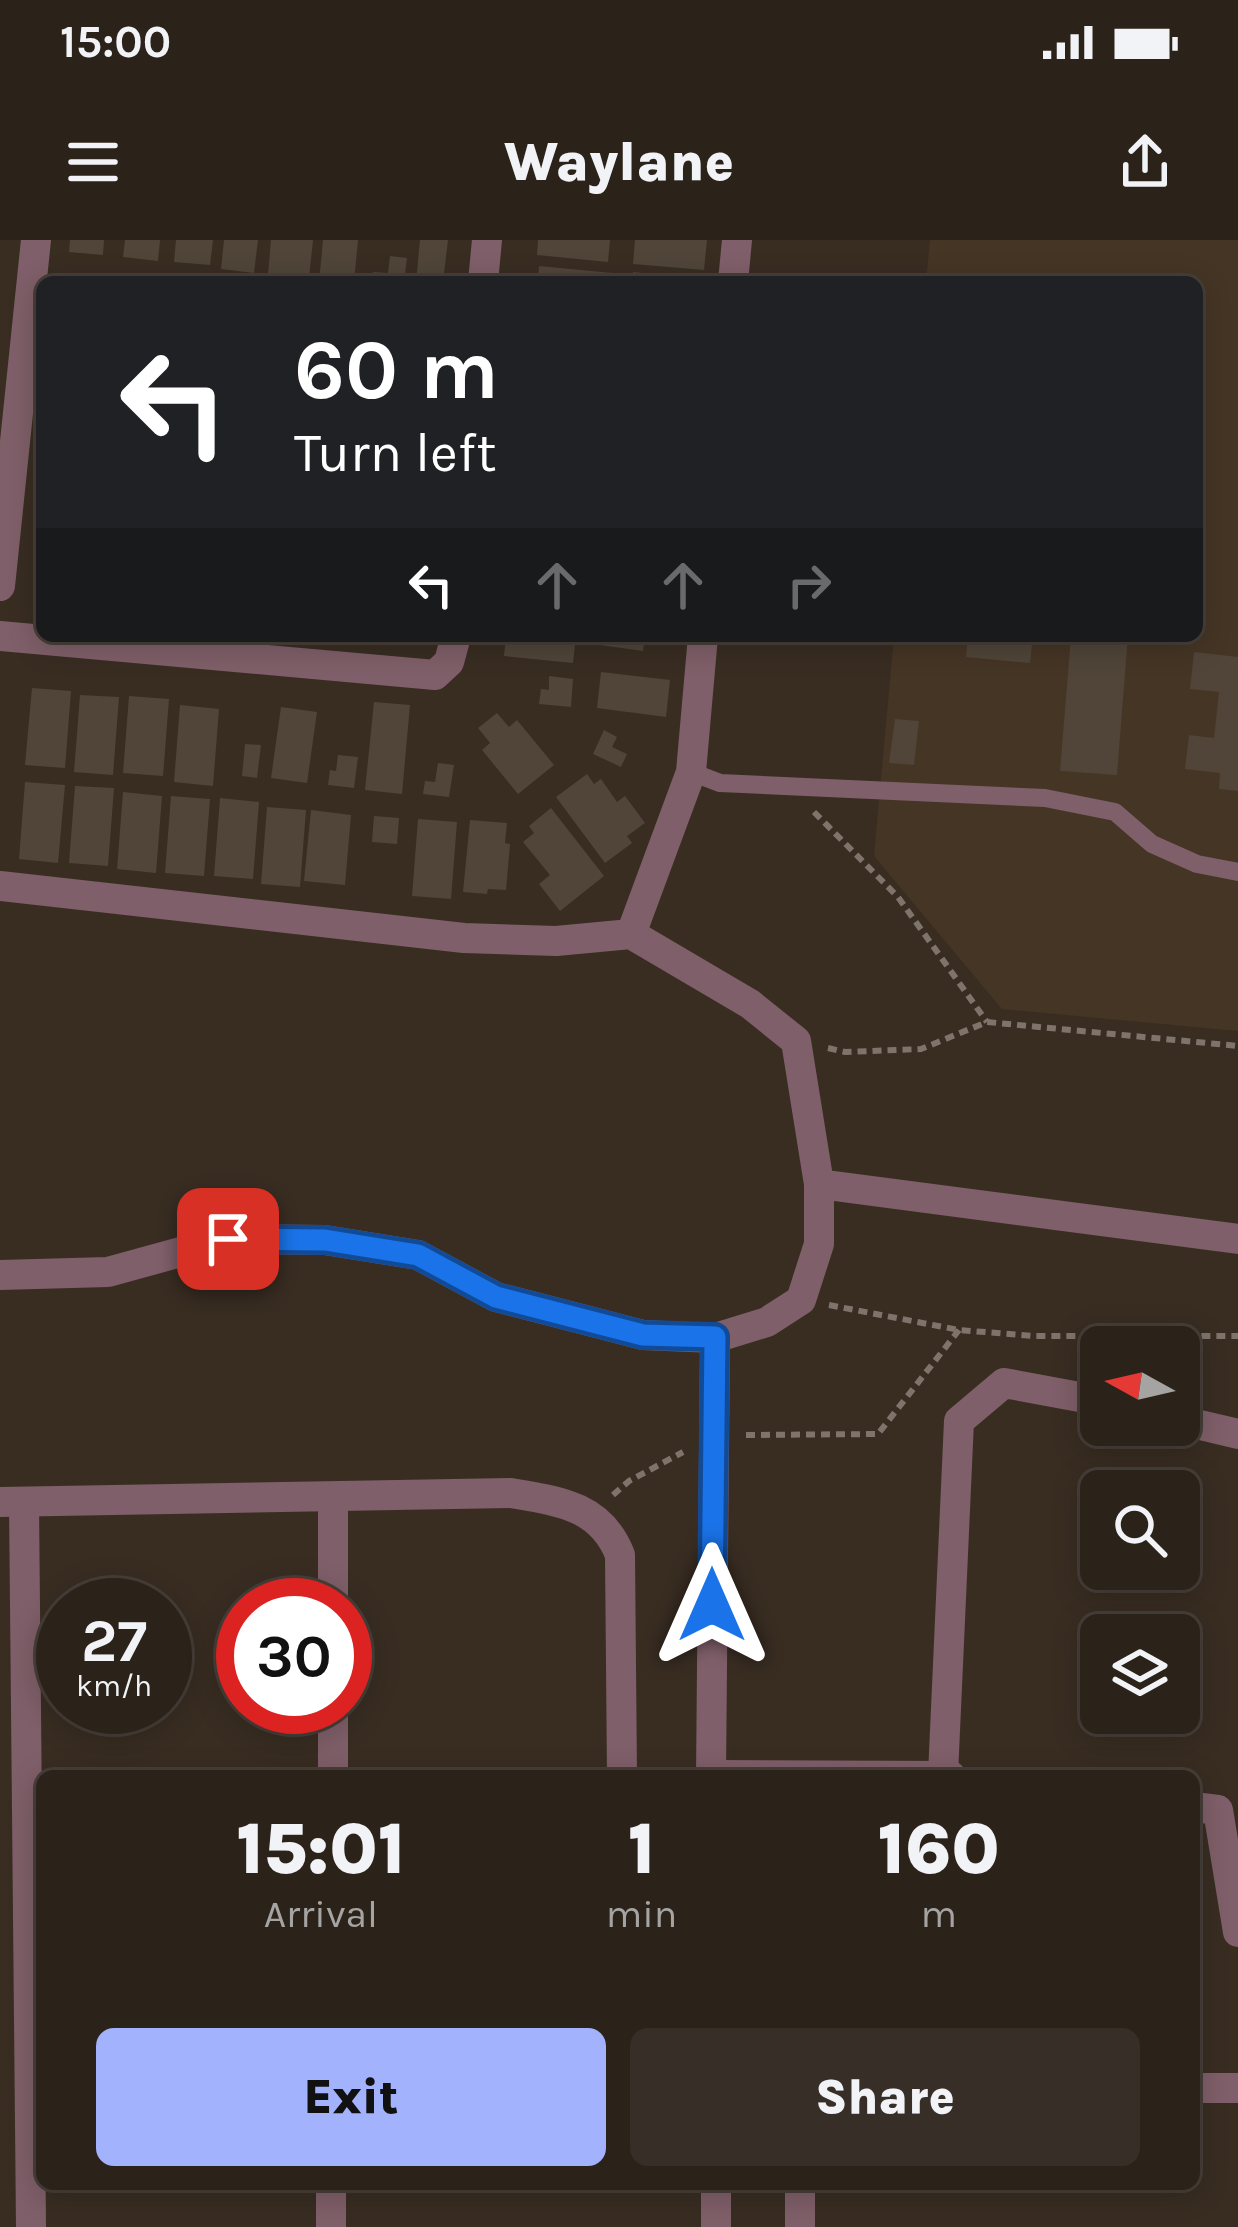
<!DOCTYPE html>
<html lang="en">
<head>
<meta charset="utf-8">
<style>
  :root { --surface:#2b221a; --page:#372f27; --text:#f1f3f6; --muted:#a6a4a2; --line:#473f39; --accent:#a3b2fd }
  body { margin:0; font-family:Karla,sans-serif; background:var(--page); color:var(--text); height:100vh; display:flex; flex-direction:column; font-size:45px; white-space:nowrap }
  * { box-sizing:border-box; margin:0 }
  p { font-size:39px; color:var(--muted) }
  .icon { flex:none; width:66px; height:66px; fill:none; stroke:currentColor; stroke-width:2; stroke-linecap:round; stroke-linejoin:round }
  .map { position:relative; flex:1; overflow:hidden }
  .sheet { position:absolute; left:36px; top:1530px; width:1164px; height:420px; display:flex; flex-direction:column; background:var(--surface); border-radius:18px; box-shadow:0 6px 30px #0003,0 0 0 3px var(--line) }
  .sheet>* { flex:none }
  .top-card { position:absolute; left:36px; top:36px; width:1167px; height:366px; border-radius:18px; box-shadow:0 6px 30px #0003,0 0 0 3px var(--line); background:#202124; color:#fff; overflow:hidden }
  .needle { width:78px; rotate:278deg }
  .tools { position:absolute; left:1080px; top:1086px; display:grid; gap:24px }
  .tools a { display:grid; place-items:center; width:120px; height:120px; border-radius:18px; background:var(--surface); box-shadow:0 6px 30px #0003,0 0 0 3px var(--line); font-size:60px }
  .speed { position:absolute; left:36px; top:1338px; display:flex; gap:24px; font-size:60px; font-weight:700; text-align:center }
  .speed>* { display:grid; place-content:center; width:156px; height:156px; border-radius:50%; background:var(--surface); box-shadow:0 6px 30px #0003,0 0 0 3px var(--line); line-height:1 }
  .speed small { font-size:30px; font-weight:400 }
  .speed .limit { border:18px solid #d22; background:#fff; color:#111 }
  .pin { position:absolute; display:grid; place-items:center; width:102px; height:102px; color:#fff; margin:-51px; border-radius:24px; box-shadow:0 6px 18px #0006 }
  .me { position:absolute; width:132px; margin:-66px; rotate:0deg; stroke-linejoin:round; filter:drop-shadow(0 0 9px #0008) }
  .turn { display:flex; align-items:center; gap:42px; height:252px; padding:0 60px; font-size:54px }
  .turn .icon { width:156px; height:156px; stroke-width:2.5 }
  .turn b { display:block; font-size:84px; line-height:102px }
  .lanes { display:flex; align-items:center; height:114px; padding:0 60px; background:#0003; justify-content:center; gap:60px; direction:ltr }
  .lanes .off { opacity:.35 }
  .eta { display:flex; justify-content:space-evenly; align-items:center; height:204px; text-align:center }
  .eta b { font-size:72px; font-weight:800; line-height:84px }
  .primary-button { display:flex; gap:24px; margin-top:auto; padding:24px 60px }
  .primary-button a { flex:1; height:138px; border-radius:18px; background:var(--accent); color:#111; font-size:48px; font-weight:800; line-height:138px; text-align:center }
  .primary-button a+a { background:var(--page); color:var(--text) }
  .status { display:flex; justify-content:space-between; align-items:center; height:84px; padding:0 60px; background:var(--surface); direction:ltr }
  .status svg { height:33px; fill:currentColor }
  header { display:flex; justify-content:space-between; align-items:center; height:156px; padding:0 60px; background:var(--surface); font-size:54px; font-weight:800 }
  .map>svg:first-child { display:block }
</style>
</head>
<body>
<div class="status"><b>15:00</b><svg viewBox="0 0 49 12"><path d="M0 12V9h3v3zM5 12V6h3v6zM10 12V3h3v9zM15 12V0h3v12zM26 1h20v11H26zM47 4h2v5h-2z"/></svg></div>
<header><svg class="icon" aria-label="menu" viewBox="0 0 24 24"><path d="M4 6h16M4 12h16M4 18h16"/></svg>Waylane<svg class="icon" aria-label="share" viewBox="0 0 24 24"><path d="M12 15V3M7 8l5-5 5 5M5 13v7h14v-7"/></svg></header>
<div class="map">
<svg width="1238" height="1987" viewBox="0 0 1238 1987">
  <rect width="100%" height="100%" fill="#392d22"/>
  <path fill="#453525" d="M930,0h308v791l-236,-22 -128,-153 20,-220h303v-354h-271z"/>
  <g fill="#504538">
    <path d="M70,0h34l-1,15 -34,-3z"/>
    <path d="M125,0h35l-2,21 -35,-4z"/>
    <path d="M176,0h37l-3,25 -36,-3z"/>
    <path d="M224,0h34l-4,33 -33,-4z"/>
    <path d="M271,0h42l-4,38 -41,-4z"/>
    <path d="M323,0h35l-4,42h-35z"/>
    <path d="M420,0h28l-5,42h-27z"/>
    <path d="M538,0h72l-2,22 -71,-7z"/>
    <path d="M635,0h72l-3,30 -71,-6z"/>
    <path d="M390,16l17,2 -3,24h-33l2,-10 15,1z"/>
    <path d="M539,26l73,7 -1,9h-73z"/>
    <path d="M633,32l66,7v3h-67z"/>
    <path d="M506,396h70l-3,27 -69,-7z"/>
    <path d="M601,396h44l-2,15 -43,-6z"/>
    <path d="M968,396h65l-3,27 -64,-6z"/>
    <path d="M1071,396h57l-11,139 -57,-4z"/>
    <path d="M1194,412l44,5v134l-19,-2 1,-16 -35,-4 4,-34 25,3 5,-46 -29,-3z"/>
    <path d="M601,432l69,8 -4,37 -69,-9z"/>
    <path d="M549,436l24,3 -2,28 -32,-3 2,-15 8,1z"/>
    <path d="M32,448l39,3 -6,77 -40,-3z"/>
    <path d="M80,455l39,2 -6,78 -39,-3z"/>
    <path d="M129,456l40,3 -6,77 -40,-3z"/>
    <path d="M374,462l36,3 -8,89 -37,-4z"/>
    <path d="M180,465l39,4 -6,77 -39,-4z"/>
    <path d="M281,467l36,5 -10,71 -36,-5z"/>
    <path d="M497,473l12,14 8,-7 37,45 -36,29 -36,-44 8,-7 -12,-15z"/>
    <path d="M895,479l24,2 -5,44 -25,-2z"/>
    <path d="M604,490l13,7 -5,10 15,7 -6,13 -28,-13z"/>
    <path d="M245,504l16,1 -4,33 -15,-2z"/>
    <path d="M338,515l20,2 -4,31 -26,-3 2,-15 6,1z"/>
    <path d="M438,523l16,2 -5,32 -26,-3 2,-13 10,1z"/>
    <path d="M587,534l7,10 7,-5 16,23 8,-6 20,27 -18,13 5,7 -27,20 -49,-66z"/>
    <path d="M25,542l40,3 -7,78 -39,-4z"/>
    <path d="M75,546l39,2 -6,78 -39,-3z"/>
    <path d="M123,552l39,4 -6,77 -39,-4z"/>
    <path d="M171,556l39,3 -6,77 -39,-3z"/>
    <path d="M220,558l39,4 -6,77 -39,-3z"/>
    <path d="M267,567l39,3 -6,77 -39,-3z"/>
    <path d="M551,568l53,68 -44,35 -21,-27 11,-9 -27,-33 11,-9 -5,-7z"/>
    <path d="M311,570l40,5 -6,70 -41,-4z"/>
    <path d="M374,576l25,2 -2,26 -25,-2z"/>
    <path d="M418,579l39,3 -6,77 -39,-3z"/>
    <path d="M470,580l37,3 -2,20 5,1 -4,46 -18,-1 -1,5 -24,-2z"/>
  </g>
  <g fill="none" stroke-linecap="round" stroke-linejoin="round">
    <g stroke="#7f746b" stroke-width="6" stroke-dasharray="9 6" stroke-linecap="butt">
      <path d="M814,572l84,85 89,125"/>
      <path d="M828,808l17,4 76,-3 66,-27 251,24"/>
      <path d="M829,1065l130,25 76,6h203"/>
      <path d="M746,1195l132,-1 81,-104"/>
      <path d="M613,1255l16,-14 54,-29"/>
    </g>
    <path stroke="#7f5f69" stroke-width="18" d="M691,532l29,11 325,15 70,14 37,32 45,20 41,8"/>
    <g stroke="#7f5f69" stroke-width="30">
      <path d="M483,42l4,-42"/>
      <path d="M733,42l4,-42"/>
      <path d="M0,346l36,-346"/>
      <path d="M0,396l435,39 14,-13 7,-26"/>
      <path d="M0,646l464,52 92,3 75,-7 119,70 46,37 23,143v60l-18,56 -34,22 -52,16 -72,-3 -147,-38 -78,-42 -93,-15 -97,-1 -120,33 -108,3"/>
      <path d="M631,694l60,-162 12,-136"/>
      <path d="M819,944l419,55"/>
      <path d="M1179,1180l59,14"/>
      <path d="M333,1258v107"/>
      <path d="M0,1262l511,-9c48,8 90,13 109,62l2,221"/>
      <path d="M24,1262l7,725"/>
      <path d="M333,1467v69"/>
      <path d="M711,1535l240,1"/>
      <path d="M943,1535l16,-354 45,-38 97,18"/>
      <path d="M711,1536l4,-438"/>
      <path d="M1194,1567l24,3 20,122"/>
      <path d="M1194,1848h44"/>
      <path d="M716,1944v43"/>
      <path d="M800,1944v43"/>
      <path d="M331,1987v-43"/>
    </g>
  </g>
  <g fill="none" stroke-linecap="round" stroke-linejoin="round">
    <defs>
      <path id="route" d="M228,999l97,1 93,15 78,42 147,38 72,2 -3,268"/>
    </defs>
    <use href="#route" stroke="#114b97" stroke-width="30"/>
    <use href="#route" stroke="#1a73e8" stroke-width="21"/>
  </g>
</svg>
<div class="tools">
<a><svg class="needle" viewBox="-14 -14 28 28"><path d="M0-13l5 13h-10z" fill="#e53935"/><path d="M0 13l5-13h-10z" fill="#a6a4a2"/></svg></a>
<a><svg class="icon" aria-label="search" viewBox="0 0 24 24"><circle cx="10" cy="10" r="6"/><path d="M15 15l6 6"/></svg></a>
<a><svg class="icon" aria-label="layers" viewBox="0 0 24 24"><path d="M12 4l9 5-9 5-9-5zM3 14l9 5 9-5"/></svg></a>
</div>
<div class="speed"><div>27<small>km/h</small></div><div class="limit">30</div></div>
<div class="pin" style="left:228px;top:999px;background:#d93025"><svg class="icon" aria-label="arrive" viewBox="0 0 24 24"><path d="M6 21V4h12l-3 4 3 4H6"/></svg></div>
<svg class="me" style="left:712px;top:1365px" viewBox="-20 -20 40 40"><path d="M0-17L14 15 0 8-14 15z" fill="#1a73e8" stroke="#fff" stroke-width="4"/></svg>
<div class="top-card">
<div class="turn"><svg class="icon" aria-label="left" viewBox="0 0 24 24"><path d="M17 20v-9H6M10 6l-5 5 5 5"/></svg><div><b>60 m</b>Turn left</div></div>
<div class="lanes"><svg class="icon" aria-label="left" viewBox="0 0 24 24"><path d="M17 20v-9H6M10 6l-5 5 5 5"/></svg><svg class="icon off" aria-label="ahead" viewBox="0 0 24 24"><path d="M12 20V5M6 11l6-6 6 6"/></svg><svg class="icon off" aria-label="ahead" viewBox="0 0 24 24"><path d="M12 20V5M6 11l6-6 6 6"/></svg><svg class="icon off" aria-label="right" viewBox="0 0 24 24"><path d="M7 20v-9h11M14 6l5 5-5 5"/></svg></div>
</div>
<section class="sheet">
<div class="eta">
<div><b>15:01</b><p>Arrival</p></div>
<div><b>1</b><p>min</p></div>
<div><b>160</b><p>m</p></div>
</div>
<div class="primary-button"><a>Exit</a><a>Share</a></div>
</section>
</div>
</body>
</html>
